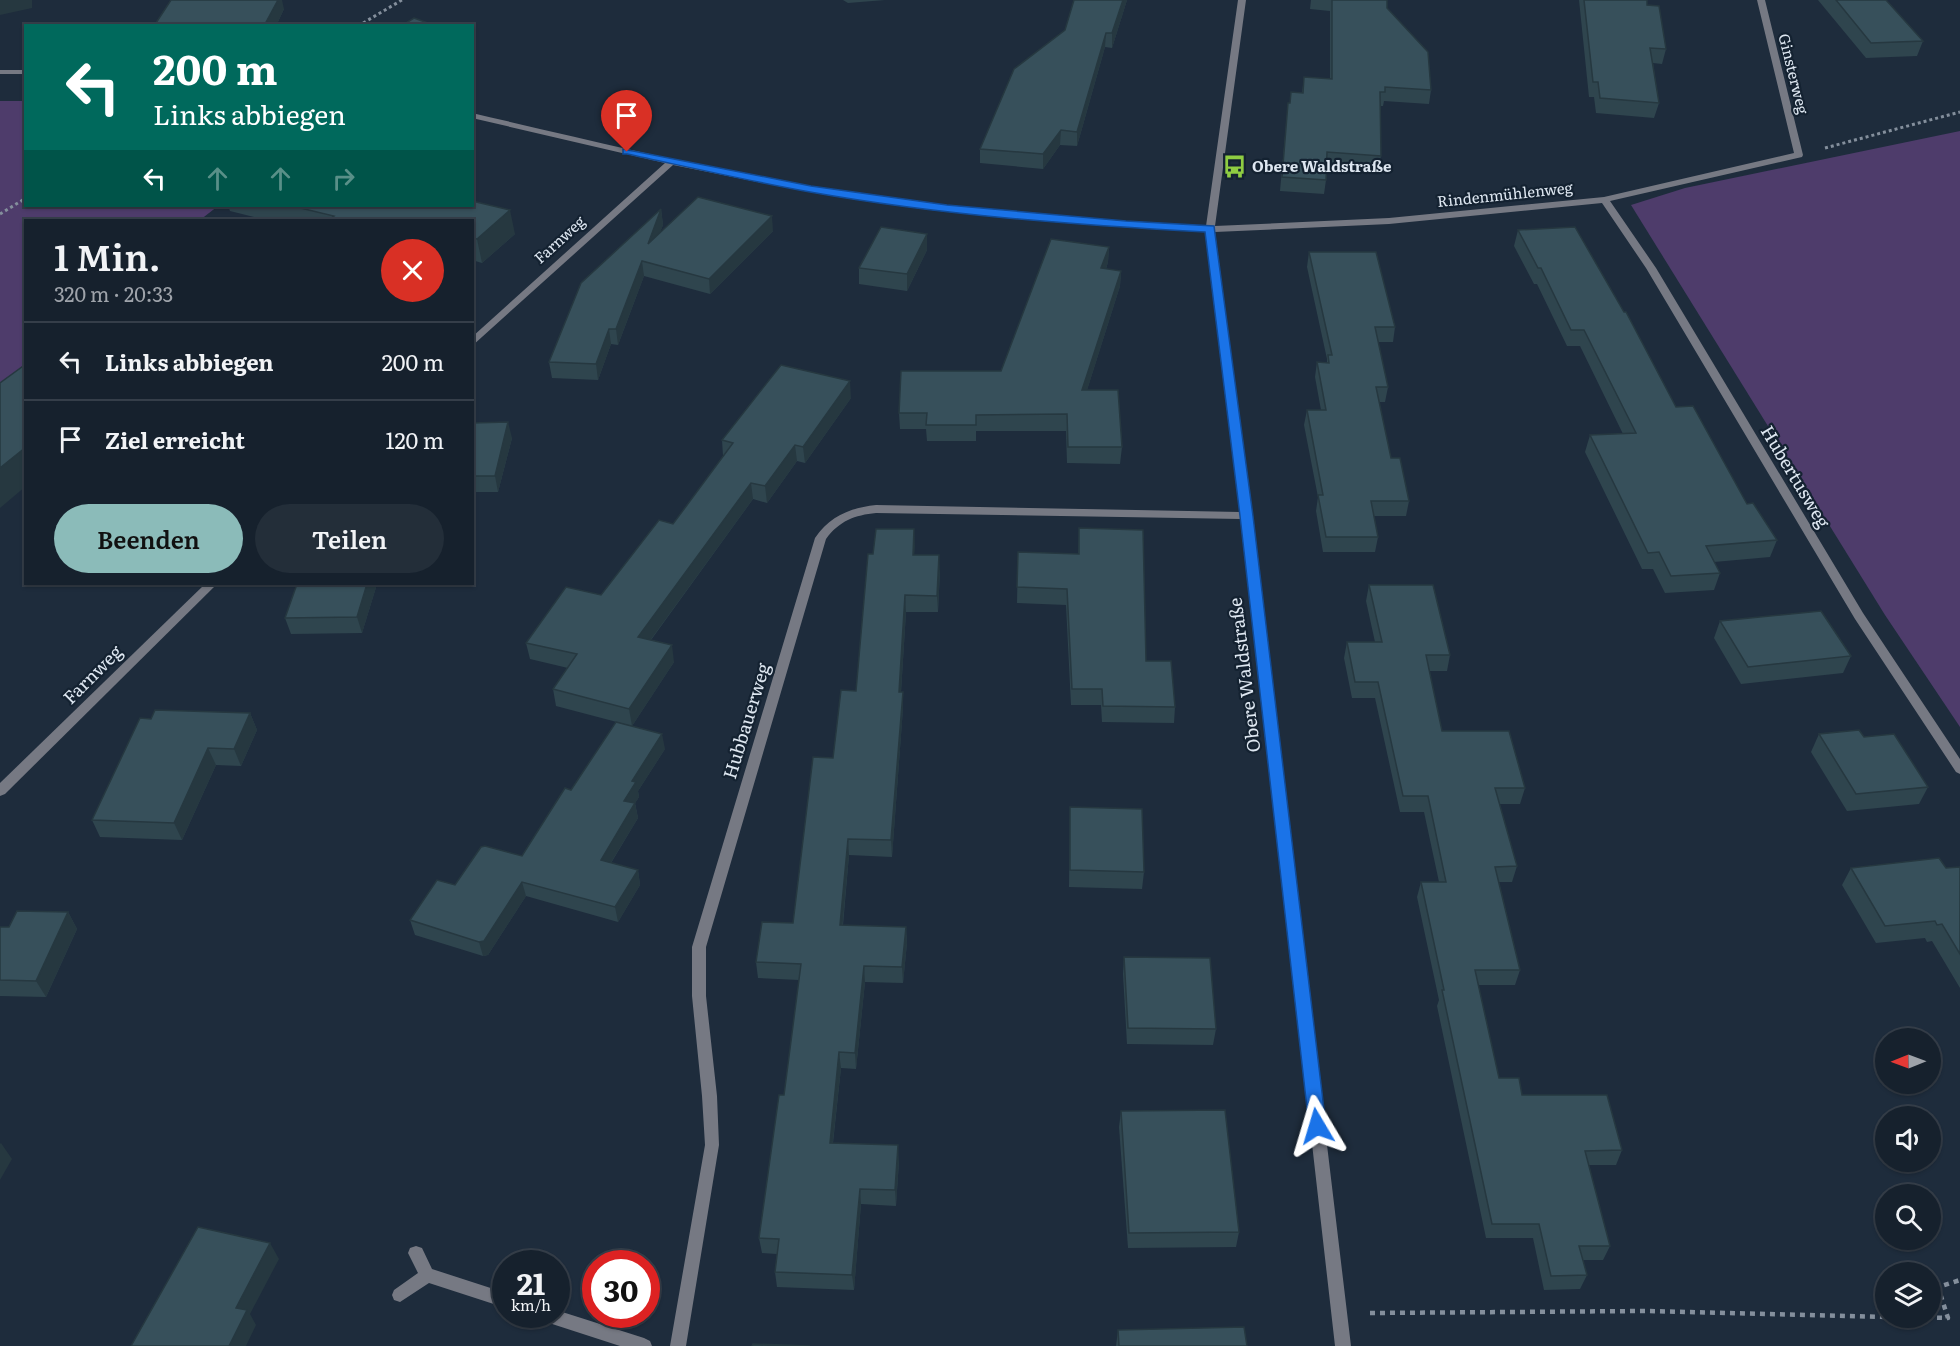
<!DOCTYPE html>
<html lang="de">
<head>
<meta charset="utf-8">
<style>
  :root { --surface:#16212d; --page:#232e39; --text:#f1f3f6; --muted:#9ea3aa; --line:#353e49; --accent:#8bbbb9 }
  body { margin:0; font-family:Literata,serif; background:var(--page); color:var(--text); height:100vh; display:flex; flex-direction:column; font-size:22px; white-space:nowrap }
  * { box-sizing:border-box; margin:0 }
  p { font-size:20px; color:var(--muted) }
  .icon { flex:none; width:33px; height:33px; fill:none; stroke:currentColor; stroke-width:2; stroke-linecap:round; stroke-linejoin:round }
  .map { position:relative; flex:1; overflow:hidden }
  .panel { position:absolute; left:24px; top:219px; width:450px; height:366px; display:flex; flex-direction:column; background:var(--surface); border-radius:0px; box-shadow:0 2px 4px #0004,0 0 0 2px var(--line) }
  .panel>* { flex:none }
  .banner { position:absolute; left:24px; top:24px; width:450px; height:183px; border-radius:0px; box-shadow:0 2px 4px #0004,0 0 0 2px var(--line); background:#00695c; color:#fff; overflow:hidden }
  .needle { width:39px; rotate:269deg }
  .buttons { position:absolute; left:1875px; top:1028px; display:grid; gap:12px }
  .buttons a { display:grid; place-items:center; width:66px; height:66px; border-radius:50%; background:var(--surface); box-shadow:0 2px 4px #0004,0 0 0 2px var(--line); font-size:30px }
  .speed { position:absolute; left:492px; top:1250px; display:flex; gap:12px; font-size:30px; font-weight:700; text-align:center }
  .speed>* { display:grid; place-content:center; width:78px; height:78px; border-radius:50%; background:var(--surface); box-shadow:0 2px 4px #0004,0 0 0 2px var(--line); line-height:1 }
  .speed small { font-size:15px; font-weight:400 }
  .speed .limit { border:9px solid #d22; background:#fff; color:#111 }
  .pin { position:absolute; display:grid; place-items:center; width:51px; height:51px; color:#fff; margin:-62px -26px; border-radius:50% 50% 50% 0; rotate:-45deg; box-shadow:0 0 6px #0007 }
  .pin .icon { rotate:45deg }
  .me { position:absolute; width:66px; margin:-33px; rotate:353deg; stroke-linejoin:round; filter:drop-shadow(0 0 4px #0008) }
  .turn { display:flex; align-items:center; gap:21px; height:126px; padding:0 30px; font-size:27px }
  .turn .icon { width:78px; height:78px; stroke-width:2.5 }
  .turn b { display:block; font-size:42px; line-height:51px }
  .lanes { display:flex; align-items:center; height:57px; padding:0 30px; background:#0003; justify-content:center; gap:30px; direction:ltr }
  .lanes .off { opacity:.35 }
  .round { display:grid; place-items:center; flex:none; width:63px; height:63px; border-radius:32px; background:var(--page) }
  .head { display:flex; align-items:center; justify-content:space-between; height:102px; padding:0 30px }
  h1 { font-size:36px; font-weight:600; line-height:45px }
  .action { display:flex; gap:12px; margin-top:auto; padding:12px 30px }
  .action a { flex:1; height:69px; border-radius:36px; background:var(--accent); color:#111; font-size:24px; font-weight:600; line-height:69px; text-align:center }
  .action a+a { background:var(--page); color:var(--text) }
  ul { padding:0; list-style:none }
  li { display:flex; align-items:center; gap:18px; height:78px; padding:0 30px; border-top:2px solid var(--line) }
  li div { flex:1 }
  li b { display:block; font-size:22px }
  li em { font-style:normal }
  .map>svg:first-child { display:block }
</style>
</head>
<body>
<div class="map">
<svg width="1960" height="1346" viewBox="0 0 1960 1346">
  <rect width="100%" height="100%" fill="#1e2c3c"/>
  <g fill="#4e3c6b">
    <path d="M0,101h25l1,105h192l-18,14h-174l-1,146 -25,21z"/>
    <path d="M1960,131v596l-75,-112 -254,-410 54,-17z"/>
  </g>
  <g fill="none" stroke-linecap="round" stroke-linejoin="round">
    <g stroke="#848f9c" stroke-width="3" stroke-dasharray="3 3" stroke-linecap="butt">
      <path d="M358,26l44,-26"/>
      <path d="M1825,148l135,-36"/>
      <path d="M0,214l26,-16"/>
    </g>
    <g stroke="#848f9c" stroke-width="4.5" stroke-dasharray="5 5" stroke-linecap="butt">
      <path d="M1370,1313l276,-2 240,6"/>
      <path d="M1907,1317l41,1 -10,-31 22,-7"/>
    </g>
    <g fill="#767983" fill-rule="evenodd">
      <path d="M416,1246l6,2 10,21 74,24v15l-77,-25 -29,19 -6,-2 -2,-5 2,-5 24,-17 -10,-20 2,-5z"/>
      <path d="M556,1310l88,28 6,3 2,5h-32l-74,-24 -6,-3 -2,-5h18z"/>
    </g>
    <g fill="#767983" fill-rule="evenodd">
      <path d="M1238,0h8l-31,226 174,-8 215,-21 190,-44 -37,-153h8l38,155 -1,2 -192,44 46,67 207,345 97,146v15l-4,-2 -101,-153 -209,-351 -44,-65 -213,21 -174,8 37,284 99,830h-16l-94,-827 -365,-6c-21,2 -37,8 -50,26l-120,408v49l11,100 2,49 -33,201h-16l35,-201 -3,-49 -10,-100v-49l123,-409c15,-22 35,-30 61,-33l364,7 -34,-280c-132,-7 -264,-19 -394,-40 -47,-8 -93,-18 -139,-27l-201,181v-9l193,-174 -193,-45v-5c112,26 224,53 337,73 131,23 265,34 397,40z"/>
      <rect x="0" y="70" width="26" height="4"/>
      <path d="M205,584h12l-212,210 -5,2v-13z"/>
    </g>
  </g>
  <g fill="#2f454e">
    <path d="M843,0h42l-37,3z"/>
    <path d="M1127,0l-15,48 -7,-1 -28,99 -17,-1 -17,24 -63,-6v-14l85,-119z"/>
    <path d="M1311,0h76v8l44,82 -2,14 -45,-3 -1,5h-3l1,50 -3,14 -51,-4 -1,14 -2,14 -44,-3 8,-88h1l13,-10 2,-16 26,2v-68l-20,-2z"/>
    <path d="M1579,0h68v5l19,44 -4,15 -9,-1 6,40 -5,15 -58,-5 -2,-16h-5z"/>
    <path d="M1818,0h68l37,41 -6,15 -51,2z"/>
    <path d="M284,9l-8,17h-122z"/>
    <path d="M472,193l2,8 41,33 -33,29 -10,-3v-40h-206l-36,-9 -2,-5h244z"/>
    <path d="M661,209l2,16 -3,7 113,-1 -63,63 -66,-18 -26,69 -7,-1 -13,36 -46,-2 -3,-16z"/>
    <path d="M1518,230l158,177 71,97 30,36 -7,17 -56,5 6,11 -6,17 -49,3 -12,-24h-11l-57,-117 5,-17 33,-1 -43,-88h-13l-30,-62h-3l-20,-38z"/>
    <path d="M927,234v16l-20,41 -48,-7v-16z"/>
    <path d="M1109,247l-1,15 -2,7 15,2 -1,15 -33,104 35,57 -2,17 -53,-1 -1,-32h-90v10h-49l-1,-12h-26l-1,-16 102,-42z"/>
    <path d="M1309,252l86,75 -2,15h-15l10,45 -3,15h-6l12,56 18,43 -3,15h-32l4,21 -3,15h-52l-7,-41 2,-14 -14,-72 3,-15h14l-6,-33 2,-15 10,1v-4l-20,-92z"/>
    <path d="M851,398l-46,65 -8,-2 -30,42 -14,-4 -102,141 23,22 -42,64 -76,-20 -3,-17 15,-21 -38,-9 -4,-16 75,-48 72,-71 50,-68 -1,-16z"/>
    <path d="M472,423l40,15 -14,54h-26z"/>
    <path d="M1079,528l67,133 29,46 -1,16 -72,-1 -1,-17h-30l-5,-100 -49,-2 1,-51 60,2z"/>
    <path d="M914,529v26l26,16 -2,41h-32l-5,80 2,16 -11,149 -43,-2 -6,70 63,2 1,16 -4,40 -38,-1 -9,87 -15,-1 -8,75 66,18 -3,45 -35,-2 -7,86 -77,-3 -2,-15 2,-18 -15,-1 -3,-15 25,-143 15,-115 -41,-2 -2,-16 37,-39 40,-165 23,-67 17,-137z"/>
    <path d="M377,584l-15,49 -71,1 -6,-16z"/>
    <path d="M1369,585l81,70 -3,16h-18l13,60 83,57 -5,16h-21l18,62 -5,16h-13l21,88 -5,15h-37l21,93 23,17 100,55 -6,15h-27l21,81 -7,14h-20l4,15 -7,14 -36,1 -11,-52h-47l-49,-232 2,-6 -22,-103 4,-15h18l-15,-70h-24l-25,-114h-23l-8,-40 3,-16h28l-9,-41z"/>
    <path d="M1720,621l131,35 -8,17 -102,11 -27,-46z"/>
    <path d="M250,713l7,17 -16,36 -25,-1 -34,75 -82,-3 -8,-17 59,-101z"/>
    <path d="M1819,734l45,3 64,50 -9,17 -72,7 -36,-59z"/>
    <path d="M665,749l-27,42 1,6 -4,6 3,15 -27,45 27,7 2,15 -22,37 -92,-26 -38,59 -5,1 -68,-21 -5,-15 45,-35 67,-29 49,-66z"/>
    <path d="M1070,807l74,65 -2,17 -73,-2z"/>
    <path d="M1960,867v121l-28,-47 -5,1 -2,-4 -49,5 -34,-58 9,-17h95z"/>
    <path d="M68,912l9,17 -31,68 -46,-1v-69h9z"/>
    <path d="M1124,957l92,72 -3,16 -86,-1 -4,-70z"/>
    <path d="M1121,1111l118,121 -3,15 -108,1 -9,-121z"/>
    <path d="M1118,1330l129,16h-131z"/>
  </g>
  <g fill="#263840">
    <path d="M0,0h32v8l-32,7z"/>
    <path d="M278,0h4l2,9 -8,17h-11v-2z"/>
    <path d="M1123,0h4l-15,48v-15z"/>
    <path d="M1106,33l-1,14 -28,99v-14z"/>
    <path d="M1061,130l-1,15 -17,24v-15z"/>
    <path d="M661,209l2,16 -13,35 -2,-16z"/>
    <path d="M510,210l5,24 -33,29 -5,-24z"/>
    <path d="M772,216l1,15 -63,63 -1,-15z"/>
    <path d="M927,234v16l-20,41v-17z"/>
    <path d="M1109,247l-1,15 -7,22v-16z"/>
    <path d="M642,261l2,15 -26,69 -2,-16z"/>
    <path d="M1121,271l-1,15 -38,120v-16z"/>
    <path d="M609,329l2,15 -13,36 -2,-16z"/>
    <path d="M850,381l1,17 -46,65 -2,-16z"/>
    <path d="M508,422l4,16 -14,54 -3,-16z"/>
    <path d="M795,445l2,16 -30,42 -2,-17z"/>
    <path d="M26,447v39l-26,22v-40z"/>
    <path d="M751,483l2,16 -112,154 -3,-16z"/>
    <path d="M914,529l1,17 -2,25v-16z"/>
    <path d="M939,555l1,16 -2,41 -1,-16z"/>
    <path d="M367,584h10l-15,49 -5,-16z"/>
    <path d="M905,595l1,17 -6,96 -1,-16z"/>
    <path d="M672,645l2,17 -42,64 -3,-17z"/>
    <path d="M903,692v16l-11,149 -1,-17z"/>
    <path d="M250,713l7,17 -16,36 -7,-17z"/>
    <path d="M662,734l3,15 -27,42 1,6 -12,19 -3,-15 8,-20z"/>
    <path d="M208,748l8,17 -34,75 -8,-17z"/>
    <path d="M635,803l3,15 -34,56 -3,-14z"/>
    <path d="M848,839l1,16 -8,86 -1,-16z"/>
    <path d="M638,870l2,15 -22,37 -3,-15z"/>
    <path d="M522,882l4,14 -38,59 -5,1 -4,-14z"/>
    <path d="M68,912l9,17 -31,68 -10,-16z"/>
    <path d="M906,927l1,16 -4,40 -1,-16z"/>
    <path d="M864,966l1,16 -9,87 -1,-16z"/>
    <path d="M839,1052l2,16 -10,90 -1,-15z"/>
    <path d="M1,1143l11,16 -12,21v-36z"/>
    <path d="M898,1145l1,16 -3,45 -1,-16z"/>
    <path d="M860,1189l1,15 -7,86 -2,-15z"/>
    <path d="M270,1243l9,16 -29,55 6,11 -10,21h-17l7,-38z"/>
  </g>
  <g fill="#37505b" stroke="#263840" stroke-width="1.5">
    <path d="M171,0h107l-13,24 -111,2z"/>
    <path d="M1074,0h49l-11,33h-6l-29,99 -16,-2 -18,24 -63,-5 34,-80 51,-39z"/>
    <path d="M1332,0h55v8l41,44 3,38 -46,-3v5h-5l1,64 -54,-4 -1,28 -44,-3 6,-74h2l1,-11 12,1 1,-16 28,2z"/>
    <path d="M1584,0h63v5l12,1 7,43 -16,-1 9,55 -59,-5 -2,-16h-5z"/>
    <path d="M1836,0h50l37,41 -52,2z"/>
    <path d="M414,18l22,8h-35z"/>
    <path d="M698,197l74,19 -63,63 -67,-18 -26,68h-7l-13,35 -47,-2 32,-79 80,-74 -13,35z"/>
    <path d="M472,201l38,9 -33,29 -5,-1v-18h-143l5,-4 -42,-10h180z"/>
    <path d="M881,227l46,7 -20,40 -48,-6z"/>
    <path d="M1575,227l49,85h2l50,95 17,-1 54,98 6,-1 24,37 -71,6 14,27 -49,3 -12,-24 -11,1 -58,-118 46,-2 -52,-103h-13l-30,-62h-3l-20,-38z"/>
    <path d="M1051,239l58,8 -8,21 20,3 -39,119h36l4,57h-54l-1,-33 -91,1v10h-50l1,-12h-28l2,-42h100z"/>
    <path d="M1309,252h67l19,75h-20l13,60h-12l15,71h9l9,43h-38l7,36h-52l-8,-42h5l-16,-85h19l-9,-48 12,1 -1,-8h4z"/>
    <path d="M26,364v83l-26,21v-85z"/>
    <path d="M781,365l69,16 -47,66 -8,-2 -30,41 -14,-3 -113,154 34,8 -43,64 -76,-20 24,-35 -51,-11 40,-56 35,8 58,-75 14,4 60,-81 -11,-3z"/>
    <path d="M508,422l-13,54h-23v-53z"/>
    <path d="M1079,528l64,2 3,131h25l4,46 -72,-1 -1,-17h-30l-5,-100 -50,-2 1,-35 61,2z"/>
    <path d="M876,529h38l-1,26h26l-2,41 -32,-1 -6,97h4l-12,148 -43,-1 -8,86 66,2 -4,40 -38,-1 -9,87 -16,-1 -9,91 68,2 -3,45 -35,-1 -8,86 -77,-3 4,-33 -20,-1 20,-143h5l17,-131 -45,-2 6,-40 31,1 20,-166 20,1 8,-68 15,1 12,-137h5z"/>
    <path d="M297,584h70l-10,33 -72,1z"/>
    <path d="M1369,585h64l17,70h-24l16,76h67l16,57h-30l22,78 -22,1 25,103h-45l24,108h20l3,17h85l15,55 -37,1 25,95h-31l8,29 -36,1 -12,-52h-47l-50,-234h2l-23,-108h25l-18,-86h-25l-25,-114h-23l-8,-40h35z"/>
    <path d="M1821,611l30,45 -103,11 -28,-46z"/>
    <path d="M155,710l95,3 -16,36 -26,-1 -34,75 -82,-3 48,-102 11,1z"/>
    <path d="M616,722l46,12 -30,47 4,1 -12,19 11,2 -34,57 37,10 -23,37 -93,-25 -38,59 -5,1 -69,-22 27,-40 18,5 26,-38 4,-1 37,10 43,-68 6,2z"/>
    <path d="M1859,730l5,7 30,-3 34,53 -72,7 -37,-60z"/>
    <path d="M1070,807l72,2 2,63 -74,-2z"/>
    <path d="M1939,858l7,10 14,-1v87l-18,-30 -5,1 -2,-4 -50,5 -34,-58z"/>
    <path d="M17,911l51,1 -32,69 -36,-1v-53h9z"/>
    <path d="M1124,957l86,1 6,71 -88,-1z"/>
    <path d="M1225,1110l14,122 -110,1 -8,-122z"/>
    <path d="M198,1227l72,16 -34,65 11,2 -18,36h-98z"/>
    <path d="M1244,1327l3,19h-128l-1,-16z"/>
    <path d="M753,1344l57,2h-58z"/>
  </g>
  <path fill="#1a73e8" stroke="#114b97" stroke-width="1.5" d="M623,149l188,37 136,19 179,16 88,5 39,290 73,610 -3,5 -6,2 -6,-2 -2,-5 -69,-610 -35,-284c-132,-7 -265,-17 -395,-40 -61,-11 -122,-25 -183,-38h-4z"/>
  <defs>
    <symbol id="bus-bare" viewBox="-9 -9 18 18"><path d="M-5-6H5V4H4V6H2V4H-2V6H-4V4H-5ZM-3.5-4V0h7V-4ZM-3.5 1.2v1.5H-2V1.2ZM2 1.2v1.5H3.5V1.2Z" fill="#8fcd42" stroke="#142231" stroke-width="2.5" paint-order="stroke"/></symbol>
  </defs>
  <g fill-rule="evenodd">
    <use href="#bus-bare" x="1218" y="150" width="33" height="33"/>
  </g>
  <g text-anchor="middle" stroke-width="4.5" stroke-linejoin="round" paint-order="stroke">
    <g font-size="15" fill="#dee7f1" stroke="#142231">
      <text transform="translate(1793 74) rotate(76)" y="5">Ginsterweg</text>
      <text transform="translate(1505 195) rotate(-6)" y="5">Rindenmühlenweg</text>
      <text transform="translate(560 240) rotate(-42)" y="5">Farnweg</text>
    </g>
    <g font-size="15" font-weight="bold" fill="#dee7f1" stroke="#142231" text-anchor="start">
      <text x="1252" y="172">Obere Waldstraße</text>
    </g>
    <g font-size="18" fill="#dee7f1" stroke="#142231">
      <text transform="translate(1795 477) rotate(59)" y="6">Hubertusweg</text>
      <text transform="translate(93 675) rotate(-45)" y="6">Farnweg</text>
      <text transform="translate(1245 675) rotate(-97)" y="6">Obere Waldstraße</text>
      <text transform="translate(747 721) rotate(-73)" y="6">Hubbauerweg</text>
    </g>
  </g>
</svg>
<div class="buttons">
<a><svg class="needle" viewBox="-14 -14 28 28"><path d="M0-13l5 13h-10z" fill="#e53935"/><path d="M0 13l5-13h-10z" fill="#9ea3aa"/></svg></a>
<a><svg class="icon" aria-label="sound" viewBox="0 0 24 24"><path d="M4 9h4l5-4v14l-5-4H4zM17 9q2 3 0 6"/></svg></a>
<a><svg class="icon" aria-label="search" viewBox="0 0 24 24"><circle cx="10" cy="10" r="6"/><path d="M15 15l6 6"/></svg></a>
<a><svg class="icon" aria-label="layers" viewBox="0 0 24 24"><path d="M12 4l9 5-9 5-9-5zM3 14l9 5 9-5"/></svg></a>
</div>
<div class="speed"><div>21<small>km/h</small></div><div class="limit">30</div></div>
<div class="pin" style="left:627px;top:152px;background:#d93025"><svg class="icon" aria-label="arrive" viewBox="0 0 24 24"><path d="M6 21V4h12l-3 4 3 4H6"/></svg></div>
<svg class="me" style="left:1317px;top:1126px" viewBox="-20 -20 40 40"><path d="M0-17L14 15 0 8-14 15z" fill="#1a73e8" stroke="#fff" stroke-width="4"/></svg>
<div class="banner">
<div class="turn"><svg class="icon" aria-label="left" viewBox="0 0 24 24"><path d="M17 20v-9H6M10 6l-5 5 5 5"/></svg><div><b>200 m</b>Links abbiegen</div></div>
<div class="lanes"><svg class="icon" aria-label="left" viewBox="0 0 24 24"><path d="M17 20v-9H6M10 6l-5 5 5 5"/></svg><svg class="icon off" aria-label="ahead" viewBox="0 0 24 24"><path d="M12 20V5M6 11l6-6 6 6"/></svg><svg class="icon off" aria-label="ahead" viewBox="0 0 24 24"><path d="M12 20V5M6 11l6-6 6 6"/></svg><svg class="icon off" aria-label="right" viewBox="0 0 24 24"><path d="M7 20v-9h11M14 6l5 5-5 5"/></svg></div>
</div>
<section class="panel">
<div class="head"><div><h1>1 Min.</h1><p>320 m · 20:33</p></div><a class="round" style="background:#d93025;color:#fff"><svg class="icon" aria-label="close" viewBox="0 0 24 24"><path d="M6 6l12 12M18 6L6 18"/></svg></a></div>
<ul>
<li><svg class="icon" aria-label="left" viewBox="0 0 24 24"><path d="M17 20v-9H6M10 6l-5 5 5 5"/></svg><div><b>Links abbiegen</b></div><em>200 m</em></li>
<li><svg class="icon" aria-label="arrive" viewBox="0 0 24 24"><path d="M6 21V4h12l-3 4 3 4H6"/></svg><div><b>Ziel erreicht</b></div><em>120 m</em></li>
</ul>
<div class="action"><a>Beenden</a><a>Teilen</a></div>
</section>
</div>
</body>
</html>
